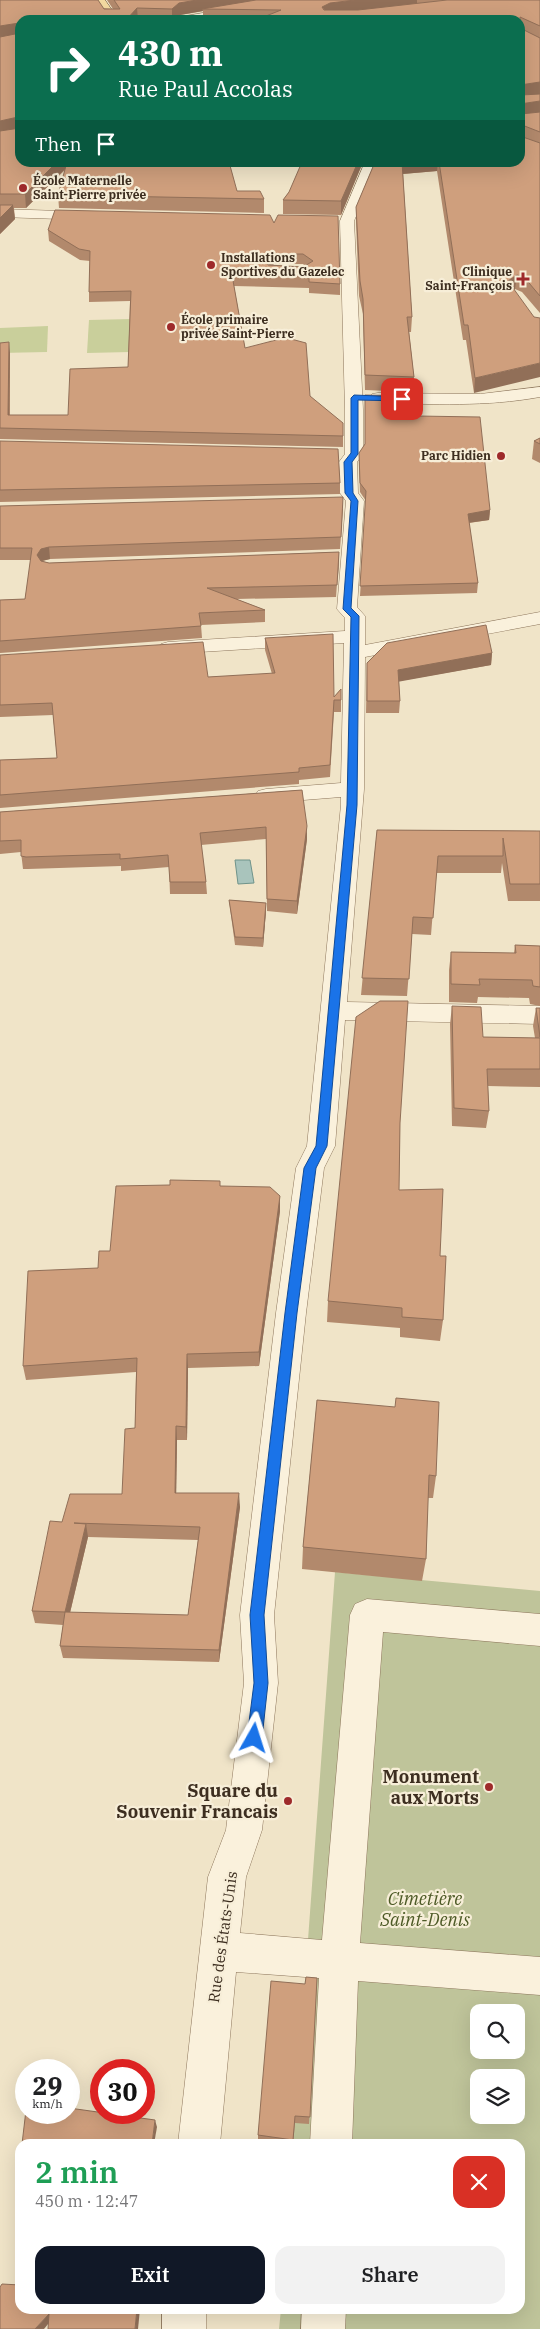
<!DOCTYPE html>
<html lang="en">
<head>
<meta charset="utf-8">
<style>
  :root { --surface:#fff; --page:#f2f2f2; --text:#202124; --muted:#757577; --accent:#111827 }
  body { margin:0; font-family:"IBM Plex Serif",serif; background:var(--page); color:var(--text); height:100vh; display:flex; flex-direction:column; font-size:19px; white-space:nowrap }
  * { box-sizing:border-box; margin:0 }
  p { font-size:16px; color:var(--muted) }
  .icon { flex:none; width:28px; height:28px; fill:none; stroke:currentColor; stroke-width:2; stroke-linecap:round; stroke-linejoin:round }
  .map { position:relative; flex:1; overflow:hidden }
  .sheet { position:absolute; left:15px; top:2139px; width:510px; height:175px; display:flex; flex-direction:column; background:var(--surface); border-radius:15px; box-shadow:0 5px 20px #0002 }
  .sheet>* { flex:none }
  .guide { position:absolute; left:15px; top:15px; width:510px; height:152px; border-radius:15px; box-shadow:0 5px 20px #0002; background:#0b6e4f; color:#fff; overflow:hidden }
  .tools { position:absolute; left:470px; top:2004px; display:grid; gap:10px }
  .tools a { display:grid; place-items:center; width:55px; height:55px; border-radius:10px; background:var(--surface); box-shadow:0 5px 20px #0002; font-size:25px }
  .speed { position:absolute; left:15px; top:2059px; display:flex; gap:10px; font-size:25px; font-weight:700; text-align:center }
  .speed>* { display:grid; place-content:center; width:65px; height:65px; border-radius:50%; background:var(--surface); box-shadow:0 5px 20px #0002; line-height:1 }
  .speed small { font-size:12px; font-weight:400 }
  .speed .limit { border:8px solid #d22; background:#fff; color:#111 }
  .pin { position:absolute; display:grid; place-items:center; width:42px; height:42px; color:#fff; margin:-21px; border-radius:10px; box-shadow:0 2px 8px #0006 }
  .me { position:absolute; width:55px; margin:-28px; rotate:6deg; stroke-linejoin:round; filter:drop-shadow(0 0 4px #0008) }
  .turn { display:flex; align-items:center; gap:18px; height:105px; padding:0 20px; font-size:22px }
  .turn .icon { width:65px; height:65px; stroke-width:2.5 }
  .turn b { display:block; font-size:35px; line-height:42px }
  .then { display:flex; align-items:center; height:48px; padding:0 20px; background:#0003; gap:10px; font-size:19px }
  .round { display:grid; place-items:center; flex:none; width:52px; height:52px; border-radius:15px; background:var(--page) }
  .headline { display:flex; align-items:center; justify-content:space-between; height:85px; padding:0 20px }
  h1 { font-size:30px; font-weight:600; line-height:38px; color:#1e9e55 }
  .cta { display:flex; gap:10px; margin-top:auto; padding:10px 20px }
  .cta a { flex:1; height:58px; border-radius:15px; background:var(--accent); color:#fff; font-size:20px; font-weight:600; line-height:58px; text-align:center }
  .cta a+a { background:var(--page); color:var(--text) }
  .map>svg:first-child { display:block }
</style>
</head>
<body>
<div class="map">
<svg width="540" height="2329" viewBox="0 0 540 2329">
  <rect width="100%" height="100%" fill="#f0e4c8"/>
  <g fill="#c9cf9b">
    <path d="M131,319l-1,33 -43,1 2,-33z"/>
    <path d="M48,326l-1,26 -47,1v-25z"/>
  </g>
  <path fill="#bfc49a" fill-rule="evenodd" d="M335,1572l205,19v738h-261l2,-20h239v-165h-227zM479,2012h37v38h-37zM479,2078h37v37h-37z"/>
  <path fill="#a9c4bc" stroke="#6f938a" d="M235,860h15l4,23 -16,1z"/>
  <g fill="none" stroke-linecap="round" stroke-linejoin="round">
    <defs>
      <g id="minor">
        <path d="M277,0h26l-6,3 -97,17h-26l6,-3z"/>
        <path d="M365,162h14l-25,59 9,189v44l-6,8 1,31 6,8 -7,106 8,9v29l175,-33v12l-175,33 -1,132 -17,213 193,4v18l-195,-4 -10,126 -11,22 -18,145 -32,302 4,68 -16,147 -16,47 -6,56 82,7 28,-325 5,-11 12,-5 173,15v32l-157,-14 -23,311 180,14v38l-182,-14 -6,163h-42l9,-166 -83,-6 -16,172h-42l30,-267 18,-47 18,-147 -4,-68 36,-302 20,-145 11,-22 34,-341v-8l-75,6 -8,-2 -3,-5 3,-5 8,-2 75,-6 3,-140 -176,11 -7,-2 -3,-4 3,-4 7,-2 177,-11v-13l-8,-9 9,-108 -6,-8 -1,-31 6,-8v-44l-5,-189z"/>
        <path d="M0,209l91,3 7,4 -7,4 -91,-3z"/>
        <path d="M540,387v10c-54,10 -107,7 -162,6l-6,-1 -2,-4 2,-4 6,-1 102,1z"/>
        <rect x="162" y="2309" width="44" height="20"/>
        <path d="M302,2309h44l-1,20h-44z"/>
      </g>
      <path id="major" d="M93,0h12l14,20h-13z"/>
    </defs>
    <use href="#minor" stroke="#8d765c" stroke-width="1"/>
    <use href="#major" stroke="#5b4430" stroke-width="1"/>
    <use href="#minor" fill="#faf1dc" fill-rule="evenodd"/>
    <use href="#major" fill="#f3d9a0" fill-rule="evenodd"/>
  </g>
  <g fill="#b2896c" fill-rule="evenodd">
    <path d="M0,0l113,9 -6,-9h433v101l-20,3v-84h-317v-9l-23,4 -6,5h-154v142l217,29 27,8v14l-205,-5 -1,-13 8,-26 -40,39h-12l1,11 -15,15z"/>
    <path d="M540,101v212l-18,-21 -7,-3 -1,1 -40,103 -8,-53h-3l-26,-169 -34,3 9,143 -1,15h-2l5,45 -1,15 -48,-2 -2,-76 -4,-18 -3,-75v-14l19,-45h145v-58z"/>
    <path d="M363,162l-22,53 -58,-1v-14l6,-8z"/>
    <path d="M274,223l66,61v11l-31,-2v-5l-75,-2 11,62 65,48 33,40v11l-343,-8v-96l10,10v62h58l60,-48 2,-66 -41,1v-10l1,-31 -10,-1 -31,-19 -1,-11zM274,264h29l2,2 -2,1 -30,-2z"/>
    <path d="M365,395l52,21 73,94 -1,10 -20,3 9,60 -1,10 -117,3 6,-95 -6,-9 -1,-29v-10l6,-8z"/>
    <path d="M540,438v25l-8,-4 2,-18z"/>
    <path d="M0,441l340,42v11l-340,8z"/>
    <path d="M0,506l343,3 -3,40 -290,10 -8,2 7,2 290,-11 -3,45 -100,2 29,11v12l-64,3 1,13 -202,15v-53l25,-1 6,-39h-31z"/>
    <path d="M265,638l69,59 7,-8v23h-7l-4,65 -31,3v4l-299,24v-48l57,-2 -4,-43 -53,2v-62l208,22 64,-3 -7,-24z"/>
    <path d="M492,653l-1,12 -92,16 1,20 -1,12h-33l1,-50z"/>
    <path d="M302,790l5,49 -10,75 -30,-3 -1,-72 -65,6 5,37 1,12h-37l-1,-27 -48,4v-5l-93,3h-5l-2,-17 -21,2v-42z"/>
    <path d="M377,830l163,1v70h-32l-6,-38 -1,10h-65l-5,62 -19,-1 -5,62 -46,-1z"/>
    <path d="M229,900l37,3v8l-3,36 -28,-2 -5,-37z"/>
    <path d="M515,945l25,1v60l-10,-2 -1,-6 -51,-1 -1,6 -28,-1v-32l2,-18 63,1z"/>
    <path d="M452,1006l31,31 52,1 -2,-12 3,-18h4v79l-52,-1 1,25 -3,17 -34,-2 -2,-102z"/>
    <path d="M400,1123l-1,67 41,66 3,64 -3,21 -40,-4v-9l-73,-6 1,-21z"/>
    <path d="M170,1185l50,1 60,10v15l-21,155 -71,2 -1,72h-10l-1,53 64,14 -21,155 -156,-4 -3,-12 3,-21 -28,-2 -3,-12 30,-89 60,-28 13,-66 1,-56 -110,8 -3,-14 75,-98 12,-17zM88,1537l110,3 -10,75 -118,-2z"/>
    <path d="M317,1400l119,76 -3,22h-5l-2,61 -4,22 -120,-12 1,-22z"/>
    <path d="M317,1978l-8,146 -14,-1 -2,21h-18l-17,-3v-6l47,-151z"/>
  </g>
  <g fill="#916f58">
    <path d="M197,0h69l-64,9 1,2 -23,4 -6,5h-2v-11l7,-6z"/>
    <path d="M355,0h62v4l-87,11 -8,-8 8,-4z"/>
    <path d="M137,8l1,12h-12z"/>
    <path d="M19,23l1,12 -20,4v-13z"/>
    <path d="M540,82v13l-20,3v-13z"/>
    <path d="M540,101v13l-20,3v-13z"/>
    <path d="M18,117l2,13 -20,5v-14z"/>
    <path d="M522,125l-1,13 -1,1v-13z"/>
    <path d="M57,162h15l-46,46 -1,-14z"/>
    <path d="M358,162h5l-22,53v-14z"/>
    <path d="M402,162h36l-1,9 -35,3z"/>
    <path d="M13,205l2,14 -15,15v-16z"/>
    <path d="M274,254v10l-9,6v-11z"/>
    <path d="M517,275l-2,14 -9,7 2,-15z"/>
    <path d="M9,342l1,11 -1,74 -1,-12z"/>
    <path d="M540,363v14l-66,16 1,-15z"/>
    <path d="M490,510l-1,10 -22,3 1,-9z"/>
    <path d="M49,547l1,12 -8,2 -4,6 -1,-12 4,-6z"/>
    <path d="M339,552v12l-3,33 1,-12z"/>
    <path d="M492,653l-1,12 -94,17 1,-12z"/>
    <path d="M307,826v13l-10,75v-13z"/>
    <path d="M266,903v8l-3,36v-9z"/>
    <path d="M280,1196v15l-21,155v-14z"/>
    <path d="M187,1354l1,14 -1,72 -1,-13z"/>
    <path d="M176,1426l1,14 -1,67 -1,-14z"/>
    <path d="M239,1493l1,14 -21,155v-12z"/>
    <path d="M86,1524l2,13 -21,88 -2,-13z"/>
    <path d="M155,2120l2,7 -3,17h-2z"/>
    <path d="M137,2309h3l-2,20h-3z"/>
    <path d="M49,2314l4,4 -9,11h-9z"/>
  </g>
  <g fill="#cf9f7d" stroke="#916f58" fill-rule="evenodd">
    <path d="M0,0h98l6,9h16l-6,-9h83l-18,3 -7,6 -35,-1 -11,12h-106v10l-1,-7 -19,3z"/>
    <path d="M256,0h99l-25,3 -8,4 2,3h34l89,-10h93v26l-20,-9v3h-264l25,-10 -79,-1z"/>
    <path d="M520,21v7l20,10v44l-20,3z"/>
    <path d="M20,33v85l-2,-1 -18,4v-84z"/>
    <path d="M520,88l1,7 19,-1v7l-20,3z"/>
    <path d="M520,107l1,7 19,-2v20l-18,-7 -2,1z"/>
    <path d="M20,128v34h37l-32,32h-25v-63z"/>
    <path d="M520,136l20,7v153l-16,-19 -7,-2 -9,6 26,36 6,1v45l-65,15 -7,-53h-4l-25,-163h81z"/>
    <path d="M67,162h162l8,29h23l4,8 -206,-4z"/>
    <path d="M302,162h56l-17,39 -58,-1 6,-8z"/>
    <path d="M375,162h27l10,155h-5l7,60 -49,-2 -2,-76 -3,-18 -4,-74z"/>
    <path d="M0,205h13l-13,13z"/>
    <path d="M55,210l215,5 4,8 4,-8 60,1 2,68 -31,-2v-5l-77,-2 13,73 35,-9h11l15,4 4,53 33,27v13l-343,-8v-85l9,-1 -1,73h60l2,-46 58,-2 3,-76 -42,1 1,-41 -11,-2 -31,-19zM274,254h29l10,7 -10,6 -35,-2 -3,-6z"/>
    <path d="M365,395l50,1 2,20 63,1 10,93 -22,4 10,69 -118,3 6,-95 -6,-8 -1,-30 6,-9z"/>
    <path d="M540,438v6l-6,-3z"/>
    <path d="M0,441l338,8 2,34 -340,7z"/>
    <path d="M343,497l-2,40 -292,10 -8,2 -4,6 4,6 8,2 290,-11 -2,33 -130,3 58,22 -66,3 2,13 -201,15v-41l25,-1 7,-51h-32v-42z"/>
    <path d="M486,625l6,28 -94,17 2,31h-33v-38l20,-20z"/>
    <path d="M333,634l1,63 7,-8v11h-7l-4,65 -31,3v4l-299,23v-35l57,-2 -5,-55 -52,2v-50l203,-13 5,35 67,-4 -10,-35z"/>
    <path d="M302,790l5,36 -10,75 -30,-2 -1,-72 -66,6 6,49h-36l-2,-27 -48,4v-5l-94,3 -5,-1v-16l-21,1v-29z"/>
    <path d="M377,830l163,1v53h-30l-7,-46v18h-65l-5,62 -20,-1 -4,62 -47,-1z"/>
    <path d="M229,900l37,3 -3,35 -28,-1z"/>
    <path d="M515,945l25,1v41l-7,-1 -1,-6 -53,-1 1,6 -29,-1v-32l65,1z"/>
    <path d="M380,1001h28l-8,122 -1,67 44,-1 -3,67h6l-3,64 -41,-3v-9l-74,-7 28,-284z"/>
    <path d="M452,1006l29,1 2,30 57,1v31h-53l2,42 -35,-3z"/>
    <path d="M536,1008h4v29z"/>
    <path d="M170,1180l50,1v5l50,1 10,9 -21,156 -72,2 -1,73 -10,-1 -1,67h64l-20,157 -159,-4 5,-34 -33,-1 18,-90 12,1 8,-28h52l3,-65 10,-1 2,-70 -114,8 5,-95 70,-3 1,-17h11l6,-65 54,-1zM74,1523l126,4 -12,88 -123,-3 21,-88z"/>
    <path d="M396,1398l43,4 -3,74 -7,-1 -3,84 -123,-12 14,-147 78,7z"/>
    <path d="M306,1977l11,1 -7,139 -15,-1 -2,24 -35,-5 13,-154 34,3z"/>
    <path d="M69,2108l86,12 -3,24h-130l4,-34v2h43z"/>
    <path d="M2,2284l18,1v24h117l-2,20h-87l1,-15 -14,15h-35v-42z"/>
  </g>
  <path fill="#1a73e8" stroke="#114b97" d="M354,395l48,2 3,2 -3,2 -44,-1v54l-6,8 1,31 5,8 -7,107 8,8 -2,189 -30,341 -11,22 -19,145 -33,302 4,68 -6,55 -2,6 -6,2 -5,-2 -2,-6 7,-55 -4,-68 35,-302 19,-145 12,-22 31,-341 4,-188 -8,-8 8,-108 -6,-8 -1,-31 7,-9v-55z"/>
  <g fill="#9e2a2b" stroke="#f7eed8" stroke-width="2">
    <circle cx="23" cy="188" r="5"/>
    <circle cx="211" cy="265" r="5"/>
    <path d="M520.5 271.5h5v5h5v5h-5v5h-5v-5h-5v-5h5z"/>
    <circle cx="171" cy="327" r="5"/>
    <circle cx="501" cy="456" r="5"/>
    <circle cx="489" cy="1787" r="5"/>
    <circle cx="288" cy="1801" r="5"/>
  </g>
  <g text-anchor="middle" stroke-width="4.5" stroke-linejoin="round" paint-order="stroke">
    <g font-size="12" font-weight="bold" fill="#3d2e20" stroke="#f7eed8" text-anchor="start">
      <text x="33" y="185">École Maternelle<tspan x="33" dy="14">Saint-Pierre privée</tspan></text>
      <text x="221" y="262">Installations<tspan x="221" dy="14">Sportives du Gazelec</tspan></text>
      <text x="512" y="276" text-anchor="end">Clinique<tspan x="512" dy="14">Saint-François</tspan></text>
      <text x="181" y="324">École primaire<tspan x="181" dy="14">privée Saint-Pierre</tspan></text>
      <text x="491" y="460" text-anchor="end">Parc Hidien</text>
    </g>
    <g font-size="15" fill="#3d2e20" stroke="#f7eed8">
      <text transform="translate(223 1937) rotate(-82)" y="5">Rue des États-Unis</text>
    </g>
    <g font-size="18" font-weight="bold" fill="#3d2e20" stroke="#f7eed8" text-anchor="end">
      <text x="479" y="1783">Monument<tspan x="479" dy="21">aux Morts</tspan></text>
      <text x="278" y="1797">Square du<tspan x="278" dy="21">Souvenir Francais</tspan></text>
    </g>
    <g font-size="18" font-style="italic" fill="#4d5a26" stroke="#f7eed8">
      <text x="425" y="1905">Cimetière<tspan x="425" dy="21">Saint-Denis</tspan></text>
    </g>
  </g>
</svg>
<div class="tools">
<a><svg class="icon" aria-label="search" viewBox="0 0 24 24"><circle cx="10" cy="10" r="6"/><path d="M15 15l6 6"/></svg></a>
<a><svg class="icon" aria-label="layers" viewBox="0 0 24 24"><path d="M12 4l9 5-9 5-9-5zM3 14l9 5 9-5"/></svg></a>
</div>
<div class="speed"><div>29<small>km/h</small></div><div class="limit">30</div></div>
<div class="pin" style="left:402px;top:399px;background:#d93025"><svg class="icon" aria-label="arrive" viewBox="0 0 24 24"><path d="M6 21V4h12l-3 4 3 4H6"/></svg></div>
<svg class="me" style="left:254px;top:1738px" viewBox="-20 -20 40 40"><path d="M0-17L14 15 0 8-14 15z" fill="#1a73e8" stroke="#fff" stroke-width="4"/></svg>
<div class="guide">
<div class="turn"><svg class="icon" aria-label="right" viewBox="0 0 24 24"><path d="M7 20v-9h11M14 6l5 5-5 5"/></svg><div><b>430 m</b>Rue Paul Accolas</div></div>
<div class="then">Then<svg class="icon" aria-label="arrive" viewBox="0 0 24 24"><path d="M6 21V4h12l-3 4 3 4H6"/></svg></div>
</div>
<section class="sheet">
<div class="headline"><div><h1>2 min</h1><p>450 m · 12:47</p></div><a class="round" style="background:#d93025;color:#fff"><svg class="icon" aria-label="close" viewBox="0 0 24 24"><path d="M6 6l12 12M18 6L6 18"/></svg></a></div>
<div class="cta"><a>Exit</a><a>Share</a></div>
</section>
</div>
</body>
</html>
